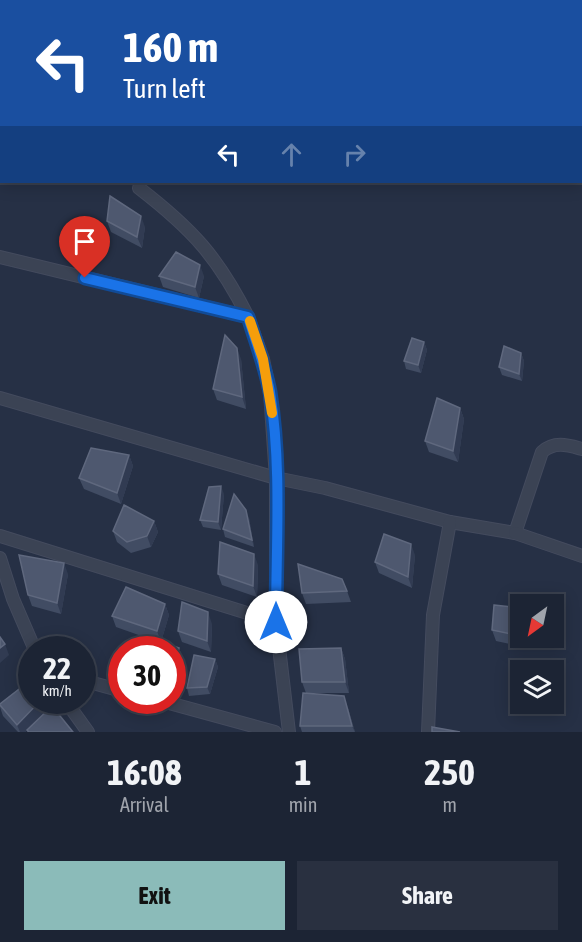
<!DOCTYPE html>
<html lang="en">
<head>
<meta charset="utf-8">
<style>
  :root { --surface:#1c2434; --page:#293040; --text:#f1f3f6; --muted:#a0a4ac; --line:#3a414f; --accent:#8bbbb9 }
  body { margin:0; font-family:"Asap Condensed",sans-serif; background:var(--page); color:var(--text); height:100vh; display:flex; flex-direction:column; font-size:22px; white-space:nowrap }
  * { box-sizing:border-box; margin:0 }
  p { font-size:20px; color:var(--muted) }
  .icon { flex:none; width:33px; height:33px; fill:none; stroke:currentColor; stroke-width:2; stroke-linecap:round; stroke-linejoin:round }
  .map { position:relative; height:732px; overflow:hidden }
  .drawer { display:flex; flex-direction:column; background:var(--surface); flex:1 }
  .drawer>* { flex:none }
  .banner { position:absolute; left:0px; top:0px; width:582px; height:183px; box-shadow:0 3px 15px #0003,0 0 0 2px var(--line); background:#1a4fa0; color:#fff; overflow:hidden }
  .needle { width:39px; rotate:213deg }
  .controls { position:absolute; left:510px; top:594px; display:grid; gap:12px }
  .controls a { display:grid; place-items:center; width:54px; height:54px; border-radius:0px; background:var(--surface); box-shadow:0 3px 15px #0003,0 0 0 2px var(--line); font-size:30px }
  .speed { position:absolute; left:18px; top:636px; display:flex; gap:12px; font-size:30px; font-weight:700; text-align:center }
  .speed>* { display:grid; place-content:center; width:78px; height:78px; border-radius:50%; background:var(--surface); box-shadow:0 3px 15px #0003,0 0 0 2px var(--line); line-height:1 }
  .speed small { font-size:15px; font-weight:400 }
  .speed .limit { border:9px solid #d22; background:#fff; color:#111 }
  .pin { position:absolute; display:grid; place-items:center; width:51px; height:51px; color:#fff; margin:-62px -26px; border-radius:50% 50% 50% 0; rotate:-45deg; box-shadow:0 0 6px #0007 }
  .pin .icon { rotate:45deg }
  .me { position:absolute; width:66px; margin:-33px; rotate:0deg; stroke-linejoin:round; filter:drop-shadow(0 0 4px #0008) }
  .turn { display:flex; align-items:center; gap:21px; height:126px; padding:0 24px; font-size:27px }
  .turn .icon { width:78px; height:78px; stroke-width:2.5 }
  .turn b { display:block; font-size:42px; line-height:51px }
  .lanes { display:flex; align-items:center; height:57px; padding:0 24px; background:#0003; justify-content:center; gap:30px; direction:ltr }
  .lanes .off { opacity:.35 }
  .eta { display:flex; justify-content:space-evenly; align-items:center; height:102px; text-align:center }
  .eta b { font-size:36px; font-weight:700; line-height:42px }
  .primary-button { display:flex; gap:12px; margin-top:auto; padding:12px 24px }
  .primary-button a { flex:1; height:69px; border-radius:0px; background:var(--accent); color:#111; font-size:24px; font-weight:700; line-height:69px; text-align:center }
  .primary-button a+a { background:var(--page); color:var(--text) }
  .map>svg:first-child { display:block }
</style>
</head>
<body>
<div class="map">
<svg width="582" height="732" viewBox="0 0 582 732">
  <rect width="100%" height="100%" fill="#263045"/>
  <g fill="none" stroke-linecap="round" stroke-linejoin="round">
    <defs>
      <g id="minor">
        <path d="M139,188c53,41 79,69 109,129"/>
        <path d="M0,257l248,60 15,42 7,34 6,85v144l13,110"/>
        <path d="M0,398l276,80 49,10 125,34 65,11 27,-81c13,-11 25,-7 40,-3"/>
        <path d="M515,533l67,23"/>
        <path d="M0,536l276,86"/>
        <path d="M0,558l13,41 22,51"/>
        <path d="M82,680l40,11"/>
        <path d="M65,700l23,32"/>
        <path d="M158,700l117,32"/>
        <path d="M428,732l5,-117 17,-93"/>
      </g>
    </defs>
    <use href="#minor" stroke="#444b5e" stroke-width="14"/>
    <use href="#minor" stroke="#3b4354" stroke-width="12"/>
  </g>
  <g fill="#414c63">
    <path d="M107,221l38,6 -3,21 -31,-16z"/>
    <path d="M159,276h45l-5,22 -36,-11z"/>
    <path d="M424,342l3,8 -6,23 -15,-4 -2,-8z"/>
    <path d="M521,353l3,8 -2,20 -20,-6 -3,-8z"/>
    <path d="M241,359l5,50 -29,-9 -4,-11z"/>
    <path d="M460,408l4,11 -6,43 -29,-10 -4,-11z"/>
    <path d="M129,455l4,11 -12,38 -37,-15 -5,-11z"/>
    <path d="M224,494l-3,36 -18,-3 -3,-7z"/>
    <path d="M249,518l5,29 -29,-10 -2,-8z"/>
    <path d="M154,521l4,11 -7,15 -20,6 -14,-11 -4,-11z"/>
    <path d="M415,555l-3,33 -33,-15 -4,-11z"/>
    <path d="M258,565l-1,32 -35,-12 -4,-11z"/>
    <path d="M68,574l-7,40 -29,-8 -4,-11z"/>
    <path d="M347,591l4,11 -45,2 -4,-11z"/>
    <path d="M165,604l4,11 -8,27 18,6 4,11 -8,29 -3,-1v-37l-22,-11 -34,-12 -4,-11z"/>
    <path d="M520,608v30h12v11l-36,-8 -4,-11z"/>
    <path d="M212,624l-1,28 -29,-10 -4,-11z"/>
    <path d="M341,648l4,11 4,34h-43l-4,-11z"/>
    <path d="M215,659l3,8 -8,27 -21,2 -2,-8z"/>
    <path d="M32,700h14l3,8 -10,10 34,14h-46v-2l-2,2h-7l-15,-16 -3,-9v-3z"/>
    <path d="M348,708l7,24h-53l-2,-6z"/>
  </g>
  <g fill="#313b52">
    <path d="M141,216l4,11 -3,21 -5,-11z"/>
    <path d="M200,265l4,11 -5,22 -4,-11z"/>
    <path d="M424,342l3,8 -6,23 -3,-8z"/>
    <path d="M237,348l4,11 5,50 -4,-12z"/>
    <path d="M521,353l3,8 -2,20 -3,-7z"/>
    <path d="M460,408l4,11 -6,43 -5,-11z"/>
    <path d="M129,455l4,11 -12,38 -4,-11z"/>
    <path d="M221,486l3,8 -3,36 -3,-8z"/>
    <path d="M246,510l3,8 5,29 -2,-7z"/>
    <path d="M154,521l4,11 -7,15 -4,-11z"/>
    <path d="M411,544l4,11 -3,33 -4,-11z"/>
    <path d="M254,554l4,11 -1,32 -4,-11z"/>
    <path d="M64,563l4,11 -7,40 -4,-11z"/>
    <path d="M165,604l4,11 -8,27 -4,-11z"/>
    <path d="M208,612l4,12 -1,28 -4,-11z"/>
    <path d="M528,638h4v11z"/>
    <path d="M5,644l4,11 -9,8v-15z"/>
    <path d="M179,648l4,11 -8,29 -3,-7v-10z"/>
    <path d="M341,648l4,11 4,34 -4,-11z"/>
    <path d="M215,659l3,8 -8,27 -3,-7z"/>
    <path d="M344,696l4,12 7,24 -3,-6z"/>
    <path d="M41,700h5l3,8 -24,24h-5l-3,-7z"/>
  </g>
  <g fill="#4e586f" stroke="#5f687e" stroke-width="1.5">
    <path d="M110,196l31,20 -4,21 -30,-16z"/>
    <path d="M176,252l24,13 -5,22 -36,-11z"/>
    <path d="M225,335l12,13 5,49 -29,-8z"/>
    <path d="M412,338l12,4 -6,23 -14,-4z"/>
    <path d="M504,346l17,7 -2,21 -20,-7z"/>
    <path d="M437,398l23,10 -7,43 -28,-10z"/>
    <path d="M91,448l38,7 -12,38 -38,-15z"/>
    <path d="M221,486l-3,36 -18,-2 9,-33z"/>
    <path d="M234,494l12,16 6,30 -29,-11z"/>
    <path d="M124,505l30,16 -7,15 -20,6 -14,-11z"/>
    <path d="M384,534l27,10 -3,33 -33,-15z"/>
    <path d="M220,542l34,12 -1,32 -35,-12z"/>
    <path d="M19,555l45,8 -7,40 -29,-8z"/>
    <path d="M298,564l44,15 5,12 -45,2z"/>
    <path d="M126,587l39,17 -8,27 -45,-15z"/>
    <path d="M182,602l26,10 -1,29 -29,-10z"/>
    <path d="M494,605l26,3v28l-28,-6z"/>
    <path d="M0,637l5,7 -5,4z"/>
    <path d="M150,638l29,10 -7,23v-21h-23z"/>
    <path d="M341,648l4,34h-43l-3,-33z"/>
    <path d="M194,655l21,4 -8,28 -20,1z"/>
    <path d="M32,679v21h9l-24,25 -17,-20v-1z"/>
    <path d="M303,693l41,3 8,30h-52z"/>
    <path d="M52,706l21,26h-44l-2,-2z"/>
    <path d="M432,727l28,5h-28z"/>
  </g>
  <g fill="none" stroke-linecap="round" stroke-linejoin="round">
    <defs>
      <path id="route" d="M85,278l163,39c8,25 17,49 22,75 12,75 6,154 6,230"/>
    </defs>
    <use href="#route" stroke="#114b97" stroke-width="15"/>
    <use href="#route" stroke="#1a73e8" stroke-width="10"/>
    <path stroke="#f59e0b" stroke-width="10" d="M250,321l13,38 9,54"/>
  </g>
</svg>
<div class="controls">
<a><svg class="needle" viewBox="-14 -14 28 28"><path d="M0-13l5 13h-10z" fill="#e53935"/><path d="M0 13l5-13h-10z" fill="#a0a4ac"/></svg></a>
<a><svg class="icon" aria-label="layers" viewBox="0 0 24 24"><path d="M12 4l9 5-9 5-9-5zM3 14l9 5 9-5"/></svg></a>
</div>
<div class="speed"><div>22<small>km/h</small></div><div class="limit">30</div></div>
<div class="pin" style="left:85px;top:278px;background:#d93025"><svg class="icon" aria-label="arrive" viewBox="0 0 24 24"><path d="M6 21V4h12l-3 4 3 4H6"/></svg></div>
<svg class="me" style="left:276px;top:622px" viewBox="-20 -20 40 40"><circle r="19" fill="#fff"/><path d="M0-13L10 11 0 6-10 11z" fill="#1a73e8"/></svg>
<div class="banner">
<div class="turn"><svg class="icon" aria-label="left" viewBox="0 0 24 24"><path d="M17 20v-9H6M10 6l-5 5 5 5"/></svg><div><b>160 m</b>Turn left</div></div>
<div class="lanes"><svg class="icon" aria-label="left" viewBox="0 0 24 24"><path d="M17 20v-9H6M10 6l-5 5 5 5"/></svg><svg class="icon off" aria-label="ahead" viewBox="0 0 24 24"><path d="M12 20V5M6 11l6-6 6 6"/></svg><svg class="icon off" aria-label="right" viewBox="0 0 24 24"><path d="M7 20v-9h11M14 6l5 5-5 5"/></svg></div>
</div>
</div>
<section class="drawer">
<div class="eta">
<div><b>16:08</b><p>Arrival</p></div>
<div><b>1</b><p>min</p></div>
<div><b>250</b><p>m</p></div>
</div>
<div class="primary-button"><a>Exit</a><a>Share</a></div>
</section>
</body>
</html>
